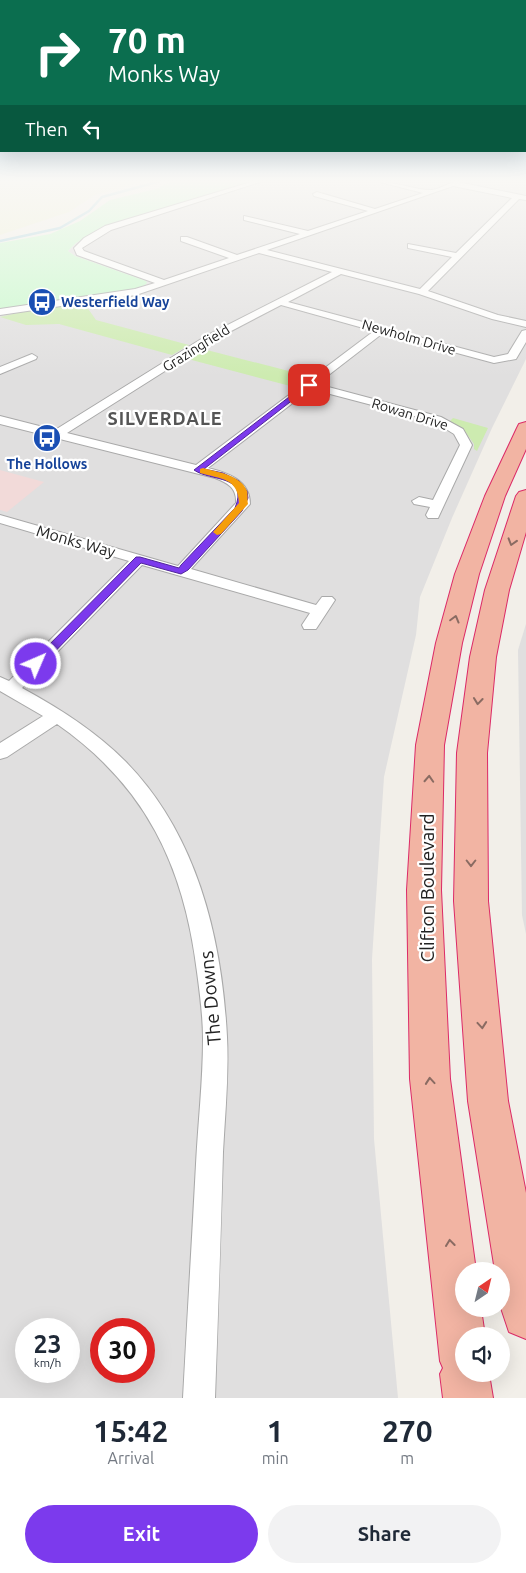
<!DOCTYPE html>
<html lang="en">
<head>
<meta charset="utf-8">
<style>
  :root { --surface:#fff; --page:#f2f2f3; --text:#1f2937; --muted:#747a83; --accent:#7c3aed }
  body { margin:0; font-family:Ubuntu,sans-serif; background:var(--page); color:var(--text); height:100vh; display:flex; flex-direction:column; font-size:19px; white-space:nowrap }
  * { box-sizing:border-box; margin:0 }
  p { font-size:16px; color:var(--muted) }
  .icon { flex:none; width:28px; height:28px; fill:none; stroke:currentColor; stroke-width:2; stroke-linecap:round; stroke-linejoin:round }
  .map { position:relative; height:1398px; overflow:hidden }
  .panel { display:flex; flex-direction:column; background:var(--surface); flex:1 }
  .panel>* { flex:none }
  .top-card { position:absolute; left:0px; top:0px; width:526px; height:152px; box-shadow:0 5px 20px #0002; background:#0b6e4f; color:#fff; overflow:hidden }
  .needle { width:32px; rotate:35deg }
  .fabs { position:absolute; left:455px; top:1262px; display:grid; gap:10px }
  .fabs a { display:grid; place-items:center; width:55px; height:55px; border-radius:50%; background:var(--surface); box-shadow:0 5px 20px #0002; font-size:25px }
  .speed { position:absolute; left:15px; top:1318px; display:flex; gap:10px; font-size:25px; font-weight:700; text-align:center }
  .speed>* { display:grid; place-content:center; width:65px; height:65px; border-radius:50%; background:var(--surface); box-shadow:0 5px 20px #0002; line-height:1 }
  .speed small { font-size:12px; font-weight:400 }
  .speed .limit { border:8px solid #d22; background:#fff; color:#111 }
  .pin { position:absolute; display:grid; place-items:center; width:42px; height:42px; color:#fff; margin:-21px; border-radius:10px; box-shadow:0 2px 8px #0006 }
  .me { position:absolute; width:55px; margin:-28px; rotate:45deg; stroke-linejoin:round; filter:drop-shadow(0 0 4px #0008) }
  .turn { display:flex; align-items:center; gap:18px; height:105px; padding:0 25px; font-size:22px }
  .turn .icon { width:65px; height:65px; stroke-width:2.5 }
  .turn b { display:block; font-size:35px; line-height:42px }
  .then { display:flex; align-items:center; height:48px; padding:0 25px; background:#0003; gap:10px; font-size:19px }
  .eta { display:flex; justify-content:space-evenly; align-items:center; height:85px; text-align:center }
  .eta b { font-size:30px; font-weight:600; line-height:35px }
  .primary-button { display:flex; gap:10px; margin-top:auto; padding:10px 25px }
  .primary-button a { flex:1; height:58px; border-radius:30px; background:var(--accent); color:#fff; font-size:20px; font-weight:600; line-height:58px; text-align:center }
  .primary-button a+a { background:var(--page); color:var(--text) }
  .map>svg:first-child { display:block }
</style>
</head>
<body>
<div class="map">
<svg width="526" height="1398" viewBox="0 0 526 1398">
  <rect width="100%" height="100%" fill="#f2efe9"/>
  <g fill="#e0dfdf" fill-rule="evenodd">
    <path d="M252,182h274v177l-34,69 -40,90 -32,79 -4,38 -32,142 -12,182 2,180 24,259h-398v-1088l146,-29 -71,-25 -7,-5 8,-8 22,-13zM26,1329h43v42h-43zM101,1329h43v42h-43z"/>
    <path d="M526,624v310l-4,-19 -4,-265z"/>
  </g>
  <path fill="#f2dad9" d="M0,470l44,12 -37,30 -7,-2z"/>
  <path fill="#eef0d5" d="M0,182h140l-18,6 -27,7 -26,17 -69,23z"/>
  <g fill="#cdebb0">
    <path d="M84,303l12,17 93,25 -17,10 -113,-31 -33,1 -26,-8 34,-8z"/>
    <path d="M203,349l105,27 -14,11 -106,-28z"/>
    <path d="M453,418l35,10 -11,23 -3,-2v-5l-10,-14 -15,-8z"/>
  </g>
  <path fill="#c8facc" d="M170,182h82l-154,48 -22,13 -8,8 7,5 71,25 1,2c-13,14 -87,17 -109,20 -13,1 -25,4 -38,7v-67l50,-9 30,-13 30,-21 46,-11z"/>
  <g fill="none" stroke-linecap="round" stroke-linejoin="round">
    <path stroke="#aad3df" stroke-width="2.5" d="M0,241l60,-13 29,-17 13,-14 55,-15"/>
    <defs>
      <g id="minor">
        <path d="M251,182h9l-149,48 -29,18 2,3 80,29 65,-22 -48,-17v-4h6l50,18 63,-21 -56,-14v-4l64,15 60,-20 -54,-15 -1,-2 4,-2 58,17 48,-16 -43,-11c16,0 39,9 52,8 10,-1 16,-8 26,-8l68,14v4l-7,-1 -91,92 70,24 28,6v6l-34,-8 -73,-25 -78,-20 -53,28 206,55 14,-3 14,-23 4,-1v12l-10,17 -22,4 -111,-30 -66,51 124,33 22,12 9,16 -34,73h-10l-2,-3 4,-8 -16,-3 -2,-3 7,-4 14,3 27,-55 -6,-11 -21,-13 -122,-32 -103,79c20,5 42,12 42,36l-59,65 125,36 6,-8h10l3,3 -19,29h-12l-2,-4 8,-12 -168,-48 -120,123c37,20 73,43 103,73 72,73 97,177 102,276 2,38 -2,77 -4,115 -2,82 -5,164 -8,246h-32c4,-78 9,-156 13,-234 2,-41 7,-83 7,-125 0,-22 -3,-45 -6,-67 -13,-106 -51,-186 -140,-248l-50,33 -7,2v-16l43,-27 -43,-25v-14l9,4 120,-120 -129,-38v-8l178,51 58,-63c1,-15 -8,-20 -21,-25l-215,-54v-8l55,14 151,-94 126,-64 -73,-19 -123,42 -136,20v-6l135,-20 20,-6 -78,-28 -3,-7 10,-10 21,-12zM453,186l59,12 -56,55 -48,-9v4l44,9 -32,32 -153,-39zM281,305l93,26 -178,134 -129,-32 147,-93z"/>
        <path d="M32,354l5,3 -1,2 -36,15v-7z"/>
      </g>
      <g id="trunk">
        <path d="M526,422v27l-21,47 -26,78 -17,69 -18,102 -3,145 9,189 26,192h-12v38h17l4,27h-21v38h25l4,24h-50l-3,-24 3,-6 -3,-7 -30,-282 -3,-189 9,-145 20,-102 19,-69 30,-78 32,-68 2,-4z"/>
        <path d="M526,490v42l-17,58 -13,67 -9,96 1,148 20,200 18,92v146l-17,-7 -8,-24v-37h-6l-27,-170 -14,-200 3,-148 13,-96 15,-67 31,-94 3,-4z"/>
      </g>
    </defs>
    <use href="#minor" stroke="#a9a9a9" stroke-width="2"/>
    <use href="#trunk" stroke="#dc2a67" stroke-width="2"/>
    <use href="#minor" fill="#fff" fill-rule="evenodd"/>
    <use href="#trunk" fill="#f2b4a3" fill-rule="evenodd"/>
  </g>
  <defs><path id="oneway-chevron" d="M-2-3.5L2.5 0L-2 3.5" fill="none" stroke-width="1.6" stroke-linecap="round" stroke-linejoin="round" transform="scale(1.25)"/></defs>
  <g stroke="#8a6b62">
    <use href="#oneway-chevron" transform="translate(512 542) rotate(107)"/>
    <use href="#oneway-chevron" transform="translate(455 619) rotate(-75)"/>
    <use href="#oneway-chevron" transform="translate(478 701) rotate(96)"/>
    <use href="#oneway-chevron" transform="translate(429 779) rotate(-87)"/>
    <use href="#oneway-chevron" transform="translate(471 863) rotate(90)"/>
    <use href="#oneway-chevron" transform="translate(482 1025) rotate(85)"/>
    <use href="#oneway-chevron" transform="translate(430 1081) rotate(-95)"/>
    <use href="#oneway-chevron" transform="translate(450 1243) rotate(-97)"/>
  </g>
  <linearGradient id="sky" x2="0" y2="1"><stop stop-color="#8fc0e4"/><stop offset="0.48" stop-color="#f9f8f5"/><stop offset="1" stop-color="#f9f8f5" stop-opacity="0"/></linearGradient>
  <rect width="526" height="377" fill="url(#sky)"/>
  <path fill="#7c3aed" stroke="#51269a" d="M306,384l6,1 -108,84 19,4 16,8 8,10 1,7 -6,13 -54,59 -7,4 -40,-11 -101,104h-8l-2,-3 2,-2 104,-105h4l39,11 2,-3 54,-57c14,-34 -24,-26 -41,-38z"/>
  <path fill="#f59e0b" d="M203,468c14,4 38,7 44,23 1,3 0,9 1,13l-27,30 -4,1 -4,-3 26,-29c-1,-25 -18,-24 -39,-30v-4z"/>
  <defs>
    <symbol id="bus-disc" viewBox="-11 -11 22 22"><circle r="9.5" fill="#1a4fb4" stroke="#fff"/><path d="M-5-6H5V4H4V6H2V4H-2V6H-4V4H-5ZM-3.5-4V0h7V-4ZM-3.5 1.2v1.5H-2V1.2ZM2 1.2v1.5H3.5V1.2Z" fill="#fff"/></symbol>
  </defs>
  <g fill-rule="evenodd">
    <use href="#bus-disc" x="26" y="286" width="32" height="32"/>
    <use href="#bus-disc" x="31" y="422" width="32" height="32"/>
  </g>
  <g text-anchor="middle" stroke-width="4.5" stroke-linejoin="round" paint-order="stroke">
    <g font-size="14" font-weight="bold" fill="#164399" stroke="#fff" text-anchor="start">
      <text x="61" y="307">Westerfield Way</text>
      <text x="47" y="469" text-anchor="middle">The Hollows</text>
    </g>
    <g font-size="14" fill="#222" stroke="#fff">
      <text transform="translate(409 337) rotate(16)" y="5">Newholm Drive</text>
      <text transform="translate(196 348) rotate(-32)" y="5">Grazingfield</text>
      <text transform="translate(410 414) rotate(17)" y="5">Rowan Drive</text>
    </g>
    <g font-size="16" fill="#222" stroke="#fff">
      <text transform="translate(76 541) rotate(16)" y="6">Monks Way</text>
    </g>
    <g font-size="18" font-weight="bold" letter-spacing="1" fill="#555" stroke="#fff">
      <text x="165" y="425">SILVERDALE</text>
    </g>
    <g font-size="19" fill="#222" stroke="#fff">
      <text transform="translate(427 888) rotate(-90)" y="7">Clifton Boulevard</text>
      <text transform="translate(210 998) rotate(-95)" y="7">The Downs</text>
    </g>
  </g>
</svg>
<div class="fabs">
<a><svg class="needle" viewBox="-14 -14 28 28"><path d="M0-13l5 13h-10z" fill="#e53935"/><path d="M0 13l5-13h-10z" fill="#747a83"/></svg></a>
<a><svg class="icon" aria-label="sound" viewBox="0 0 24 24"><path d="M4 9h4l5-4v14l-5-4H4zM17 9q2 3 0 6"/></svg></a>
</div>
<div class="speed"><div>23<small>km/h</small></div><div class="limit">30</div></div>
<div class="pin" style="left:309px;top:385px;background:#d93025"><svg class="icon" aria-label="arrive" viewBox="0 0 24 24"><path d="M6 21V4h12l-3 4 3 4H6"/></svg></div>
<svg class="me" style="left:36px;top:664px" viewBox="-20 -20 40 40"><circle r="17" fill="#7c3aed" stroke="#fff" stroke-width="3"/><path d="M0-11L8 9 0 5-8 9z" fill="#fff"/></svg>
<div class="top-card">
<div class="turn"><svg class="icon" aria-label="right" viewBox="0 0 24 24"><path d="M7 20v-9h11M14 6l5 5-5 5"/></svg><div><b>70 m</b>Monks Way</div></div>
<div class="then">Then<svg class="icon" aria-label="left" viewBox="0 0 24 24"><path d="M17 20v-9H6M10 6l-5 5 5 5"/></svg></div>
</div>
</div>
<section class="panel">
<div class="eta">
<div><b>15:42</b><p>Arrival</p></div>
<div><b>1</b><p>min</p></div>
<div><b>270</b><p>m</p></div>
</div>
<div class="primary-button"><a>Exit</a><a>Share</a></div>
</section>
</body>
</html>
